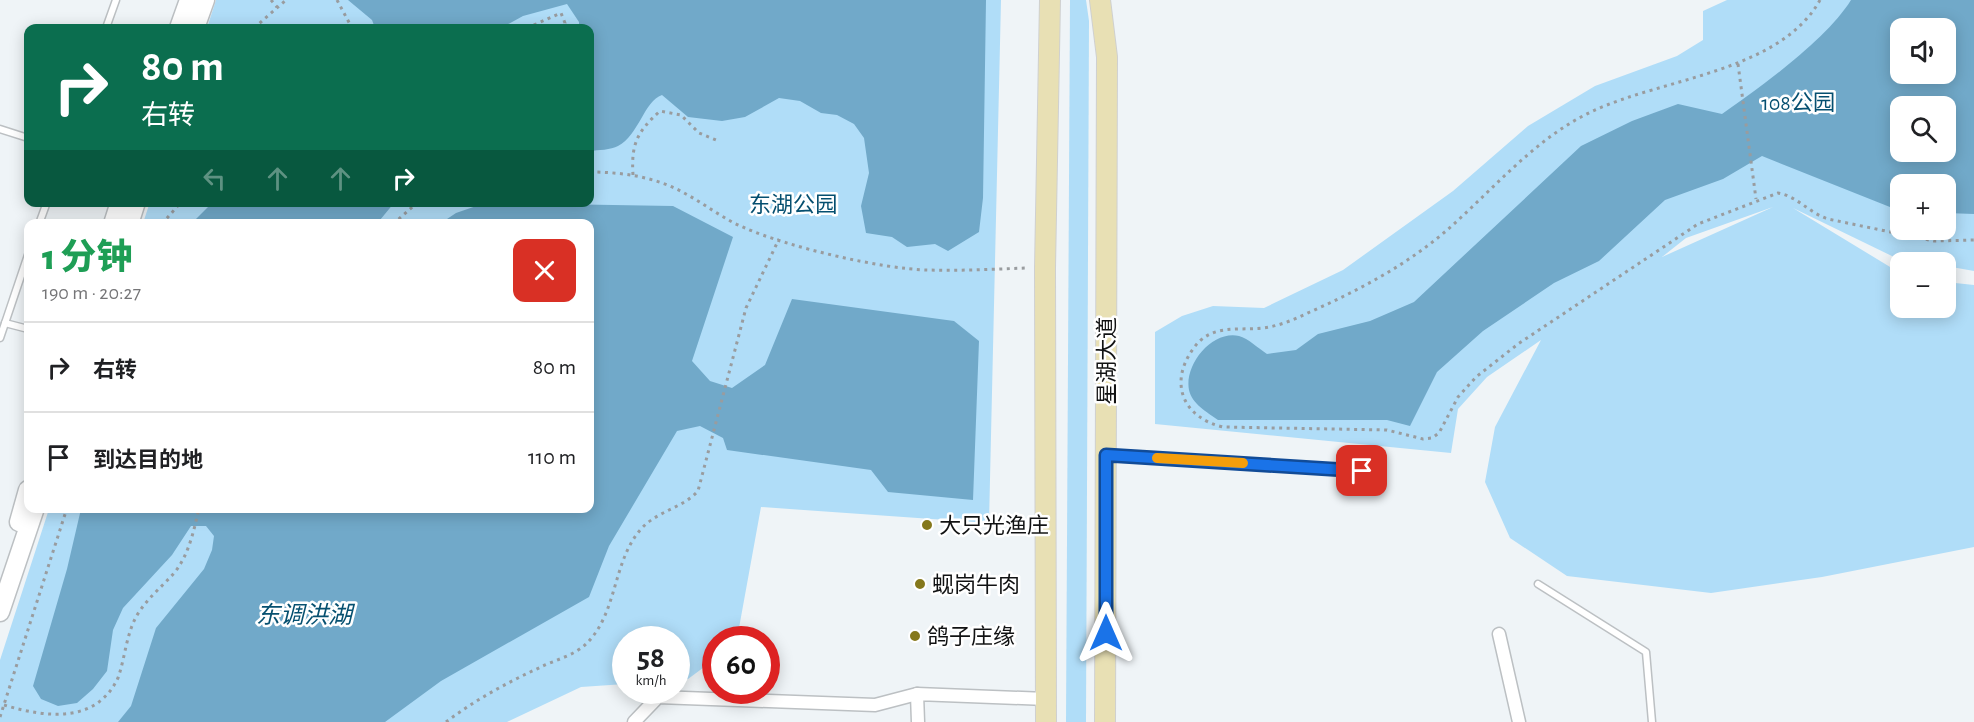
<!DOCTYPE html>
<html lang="zh">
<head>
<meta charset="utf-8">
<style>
  :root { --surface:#fff; --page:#f2f2f2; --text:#202124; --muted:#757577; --line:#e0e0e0 }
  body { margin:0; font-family:"Alegreya Sans","Noto Sans SC",sans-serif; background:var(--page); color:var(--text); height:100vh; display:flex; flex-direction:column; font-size:22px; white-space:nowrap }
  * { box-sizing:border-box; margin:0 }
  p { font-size:20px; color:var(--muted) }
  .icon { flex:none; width:33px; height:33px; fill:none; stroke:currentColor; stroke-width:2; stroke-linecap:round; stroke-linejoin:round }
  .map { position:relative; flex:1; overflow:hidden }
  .side { position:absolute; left:24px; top:219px; width:570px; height:294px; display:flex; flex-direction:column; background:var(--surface); border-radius:12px; box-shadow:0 3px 15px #0003 }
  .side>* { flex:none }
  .guide { position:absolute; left:24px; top:24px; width:570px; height:183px; border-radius:12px; box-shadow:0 3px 15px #0003; background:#0b6e4f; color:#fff; overflow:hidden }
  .buttons { position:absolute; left:1890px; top:18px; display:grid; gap:12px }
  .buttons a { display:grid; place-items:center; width:66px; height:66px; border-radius:12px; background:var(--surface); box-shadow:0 3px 15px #0003; font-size:30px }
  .speed { position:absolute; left:612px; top:626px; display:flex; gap:12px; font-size:30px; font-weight:700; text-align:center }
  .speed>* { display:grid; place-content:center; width:78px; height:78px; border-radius:50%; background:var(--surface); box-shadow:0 3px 15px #0003; line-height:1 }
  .speed small { font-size:15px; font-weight:400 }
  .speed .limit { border:9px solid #d22; background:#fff; color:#111 }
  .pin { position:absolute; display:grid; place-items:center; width:51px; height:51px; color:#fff; margin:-26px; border-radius:12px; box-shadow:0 3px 9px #0006 }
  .me { position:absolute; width:66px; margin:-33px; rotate:0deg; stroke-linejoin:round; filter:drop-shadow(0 0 4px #0008) }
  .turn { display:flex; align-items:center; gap:21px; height:126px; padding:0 18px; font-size:27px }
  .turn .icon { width:78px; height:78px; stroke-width:2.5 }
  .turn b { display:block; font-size:42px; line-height:51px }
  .lanes { display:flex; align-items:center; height:57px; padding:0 18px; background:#0003; justify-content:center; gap:30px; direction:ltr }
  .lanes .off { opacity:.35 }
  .round { display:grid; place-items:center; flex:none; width:63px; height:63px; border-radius:12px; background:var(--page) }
  .summary { display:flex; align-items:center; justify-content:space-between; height:102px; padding:0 18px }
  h1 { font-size:36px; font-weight:800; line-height:45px; color:#1e9e55 }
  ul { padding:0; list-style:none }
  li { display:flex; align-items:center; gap:18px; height:90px; padding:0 18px; border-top:2px solid var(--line) }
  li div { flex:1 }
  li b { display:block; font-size:22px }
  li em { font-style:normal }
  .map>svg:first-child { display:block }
</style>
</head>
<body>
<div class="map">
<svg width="1974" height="722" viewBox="0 0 1974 722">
  <rect width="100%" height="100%" fill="#eff4f7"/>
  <g fill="#b0ddf8" fill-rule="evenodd">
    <path d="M216,0h785l-12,523 -228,-16 -24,132h-21l-1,20 -27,20 -11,1 -1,-41h-50l-1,45 -44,3 -74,35h-507v-62l49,-151 541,-1v-284l-447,-1 7,-21h440v-174h-383z"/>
    <path d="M1070,0h16l3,21 -3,701h-20z"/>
    <path d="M1727,0h247v271l-28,-5v-4l-50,-4 -103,-50 107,65v35h46v-26l28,3v262l-152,30 -111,16 -144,-17 -57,-38 -25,-56 10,-55 46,-87 -54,37 -29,32 -7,44 -296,-29v-92l27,-16 31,-10 51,2 79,-38 110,-79 75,-65 67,-40 82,-30 26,-16v-29zM1900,28h46v46h-46zM1900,106h46v46h-46zM1900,184h46v46h-46zM1773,207l-111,50 24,-19z"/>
  </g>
  <g fill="#71a9c9" fill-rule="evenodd">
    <path d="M348,0h638l-3,198 -4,34 -31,19 -13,-7 -28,3 -15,-10 -26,-4 -5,-27 8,-33 -5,-35 -10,-14 -17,-9 -16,-2 -21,-12 -21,-3 -34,19 -23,4 -34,-4 -26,-22c-18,6 -23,40 -44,51 -7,4 -20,4 -28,5v-123h-11v-6l-12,-18 -44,12 -22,12h-126l-3,-8z"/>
    <path d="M1851,0h123v214l-28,-1v-29h-46v27l-138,-55 -39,23 -58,21 -66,61 -45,22 -71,48 -46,41 -27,54 -23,-6h-169c-11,-8 -26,-16 -29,-30 -5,-25 23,-60 50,-54 9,2 20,13 28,18l29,-4 22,-16 52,-13 44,-19 167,-156 51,-25 46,-17 44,10c39,-27 105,-75 129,-114zM1946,28v46h-46v-46zM1946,106v46h-46v-46z"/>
    <path d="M212,203v-1l182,1 -14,17 2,3h-190z"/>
    <path d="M485,203l188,3 60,31 -41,124 18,20 22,7 33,-23 27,-66 162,22 25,20 -6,159 -85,-8 -17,-22 -144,-20 -4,-12 -23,-12 -23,5 -68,115 -20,51 -148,84 -56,41h-267l13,-16 25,-78 48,-59 8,-19 2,-14 -8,-10h-15l-19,29 -49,53 -10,22 -6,41 -14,18 -16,14 -19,3 -17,-7 -8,-13 34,-117 14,-60 509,-1v-284l-149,-1 15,-10z"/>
  </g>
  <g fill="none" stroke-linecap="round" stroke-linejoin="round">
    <defs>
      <g id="lane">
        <path d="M106,28l10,-28"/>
        <path d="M0,129l28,9"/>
        <path d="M39,224l8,-22"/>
        <path d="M5,323l23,6"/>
        <path d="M0,338l28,-83"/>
        <path d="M1110,456l268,16"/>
        <path d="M1538,584l108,68 6,70"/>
      </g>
      <g id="street">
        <path d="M1499,634l20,88"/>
        <path d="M634,722l24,-25 217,8 42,-11"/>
        <path d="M918,722l-1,-28 129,5"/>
      </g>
      <g id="secondary">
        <path d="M179,28l10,-28"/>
        <path d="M195,28l10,-28"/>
        <path d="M113,224l7,-22"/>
        <path d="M129,224l7,-22"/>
        <path d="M19,522l9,-32"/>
        <path d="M0,612l35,-104"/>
      </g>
      <g id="primary">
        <path d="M1100,0l7,57 -2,665"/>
        <path d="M1046,722l-1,-454 5,-268"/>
      </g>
    </defs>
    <use href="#lane" stroke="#bcc0c3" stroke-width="9"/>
    <use href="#street" stroke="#bcc0c3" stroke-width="15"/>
    <use href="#secondary" stroke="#bcc0c3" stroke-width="21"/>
    <use href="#primary" stroke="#cfd0d0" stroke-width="22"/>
    <g stroke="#999c9f" stroke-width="3" stroke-dasharray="3 4.5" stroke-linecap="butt">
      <path d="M271,0l6,7"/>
      <path d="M337,0l15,28"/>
      <path d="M1820,0c-40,72 -157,78 -227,111 -57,26 -100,79 -147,120 -41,35 -87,59 -136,81 -15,7 -30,14 -47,16 -26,3 -52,-5 -70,21 -25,35 -9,69 30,78l164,3 36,9 9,-1 7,-5 19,-36 18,-20 42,-33 180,-120 80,-31c19,3 31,20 50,26l106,22 40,-1"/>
      <path d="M254,28l32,-28"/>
      <path d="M527,28l34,-15 4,10 -3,5"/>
      <path d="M1738,64l18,135"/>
      <path d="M590,172c32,0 67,5 96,22 20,11 39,26 59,34 43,19 136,41 183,42 33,1 67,-1 100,-2"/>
      <path d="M633,175c-2,-31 4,-43 27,-64l21,4 18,18 17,7"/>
      <path d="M162,224l19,-22"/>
      <path d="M393,224l25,-22"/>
      <path d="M4,705c46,14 93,17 114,-27 7,-20 8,-42 18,-61 10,-18 26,-30 39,-45 14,-18 19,-42 24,-64"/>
      <path d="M0,717l67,-209"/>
      <path d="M446,722c29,-22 62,-40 95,-55 14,-7 34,-12 45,-23 32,-31 26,-82 55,-115 16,-18 42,-21 57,-38l48,-183 33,-69"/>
    </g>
    <use href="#lane" stroke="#fff" stroke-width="6"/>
    <use href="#street" stroke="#fff" stroke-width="12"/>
    <use href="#secondary" stroke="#fff" stroke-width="18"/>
    <use href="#primary" stroke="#e8e0b4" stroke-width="20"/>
  </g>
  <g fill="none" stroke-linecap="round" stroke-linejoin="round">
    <defs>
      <path id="route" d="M1106,633v-178l256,16"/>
    </defs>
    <use href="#route" stroke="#114b97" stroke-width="15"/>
    <use href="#route" stroke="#1a73e8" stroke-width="10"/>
    <path stroke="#f59e0b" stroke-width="10" d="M1157,458l86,5"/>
  </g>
  <g fill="#85781c" stroke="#fff" stroke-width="2">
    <circle cx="927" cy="525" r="6"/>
    <circle cx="920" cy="584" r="6"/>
    <circle cx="915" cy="636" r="6"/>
  </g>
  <g text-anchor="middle" stroke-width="5" stroke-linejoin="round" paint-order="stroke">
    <g font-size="22" fill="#054f70" stroke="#fff">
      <text x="1798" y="110">108公园</text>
      <text x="793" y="212">东湖公园</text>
    </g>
    <g font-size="22" fill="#111213" stroke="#fff">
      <text transform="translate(1106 361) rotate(-90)" y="8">星湖大道</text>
    </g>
    <g font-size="22" fill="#111213" stroke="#fff" text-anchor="start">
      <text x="939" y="533">大只光渔庄</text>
      <text x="932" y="592">蚬岗牛肉</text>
      <text x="927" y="644">鸽子庄缘</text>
    </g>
    <g font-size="24" font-style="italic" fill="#065070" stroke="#fff">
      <text x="304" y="623">东调洪湖</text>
    </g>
  </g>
</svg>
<div class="buttons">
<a><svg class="icon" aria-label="sound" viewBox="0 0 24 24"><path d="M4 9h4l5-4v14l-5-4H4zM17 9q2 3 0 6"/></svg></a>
<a><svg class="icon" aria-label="search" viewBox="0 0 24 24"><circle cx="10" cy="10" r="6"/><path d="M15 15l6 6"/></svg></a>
<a>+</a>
<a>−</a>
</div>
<div class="speed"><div>58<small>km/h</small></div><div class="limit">60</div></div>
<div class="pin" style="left:1362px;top:471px;background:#d93025"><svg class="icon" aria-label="arrive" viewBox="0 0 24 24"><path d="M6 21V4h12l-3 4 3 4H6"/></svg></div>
<svg class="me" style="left:1106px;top:633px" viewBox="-20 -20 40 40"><path d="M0-17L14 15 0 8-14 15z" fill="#1a73e8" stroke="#fff" stroke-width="4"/></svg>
<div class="guide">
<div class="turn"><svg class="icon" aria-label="right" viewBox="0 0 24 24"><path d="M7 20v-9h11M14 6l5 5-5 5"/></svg><div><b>80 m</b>右转</div></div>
<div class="lanes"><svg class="icon off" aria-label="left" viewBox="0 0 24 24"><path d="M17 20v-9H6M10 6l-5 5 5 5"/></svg><svg class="icon off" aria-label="ahead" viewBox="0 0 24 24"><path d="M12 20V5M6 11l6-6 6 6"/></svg><svg class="icon off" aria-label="ahead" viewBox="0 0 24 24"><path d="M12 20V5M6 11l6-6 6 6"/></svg><svg class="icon" aria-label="right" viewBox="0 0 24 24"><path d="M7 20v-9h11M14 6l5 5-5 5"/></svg></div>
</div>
<section class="side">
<div class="summary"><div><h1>1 分钟</h1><p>190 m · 20:27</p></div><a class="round" style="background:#d93025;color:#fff"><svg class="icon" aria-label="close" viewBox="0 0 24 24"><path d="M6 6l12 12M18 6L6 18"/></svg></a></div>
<ul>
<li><svg class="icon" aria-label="right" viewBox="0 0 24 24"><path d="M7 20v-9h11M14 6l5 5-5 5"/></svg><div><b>右转</b></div><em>80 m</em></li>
<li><svg class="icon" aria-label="arrive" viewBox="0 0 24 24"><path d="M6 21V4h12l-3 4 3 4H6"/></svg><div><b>到达目的地</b></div><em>110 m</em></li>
</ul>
</section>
</div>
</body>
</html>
